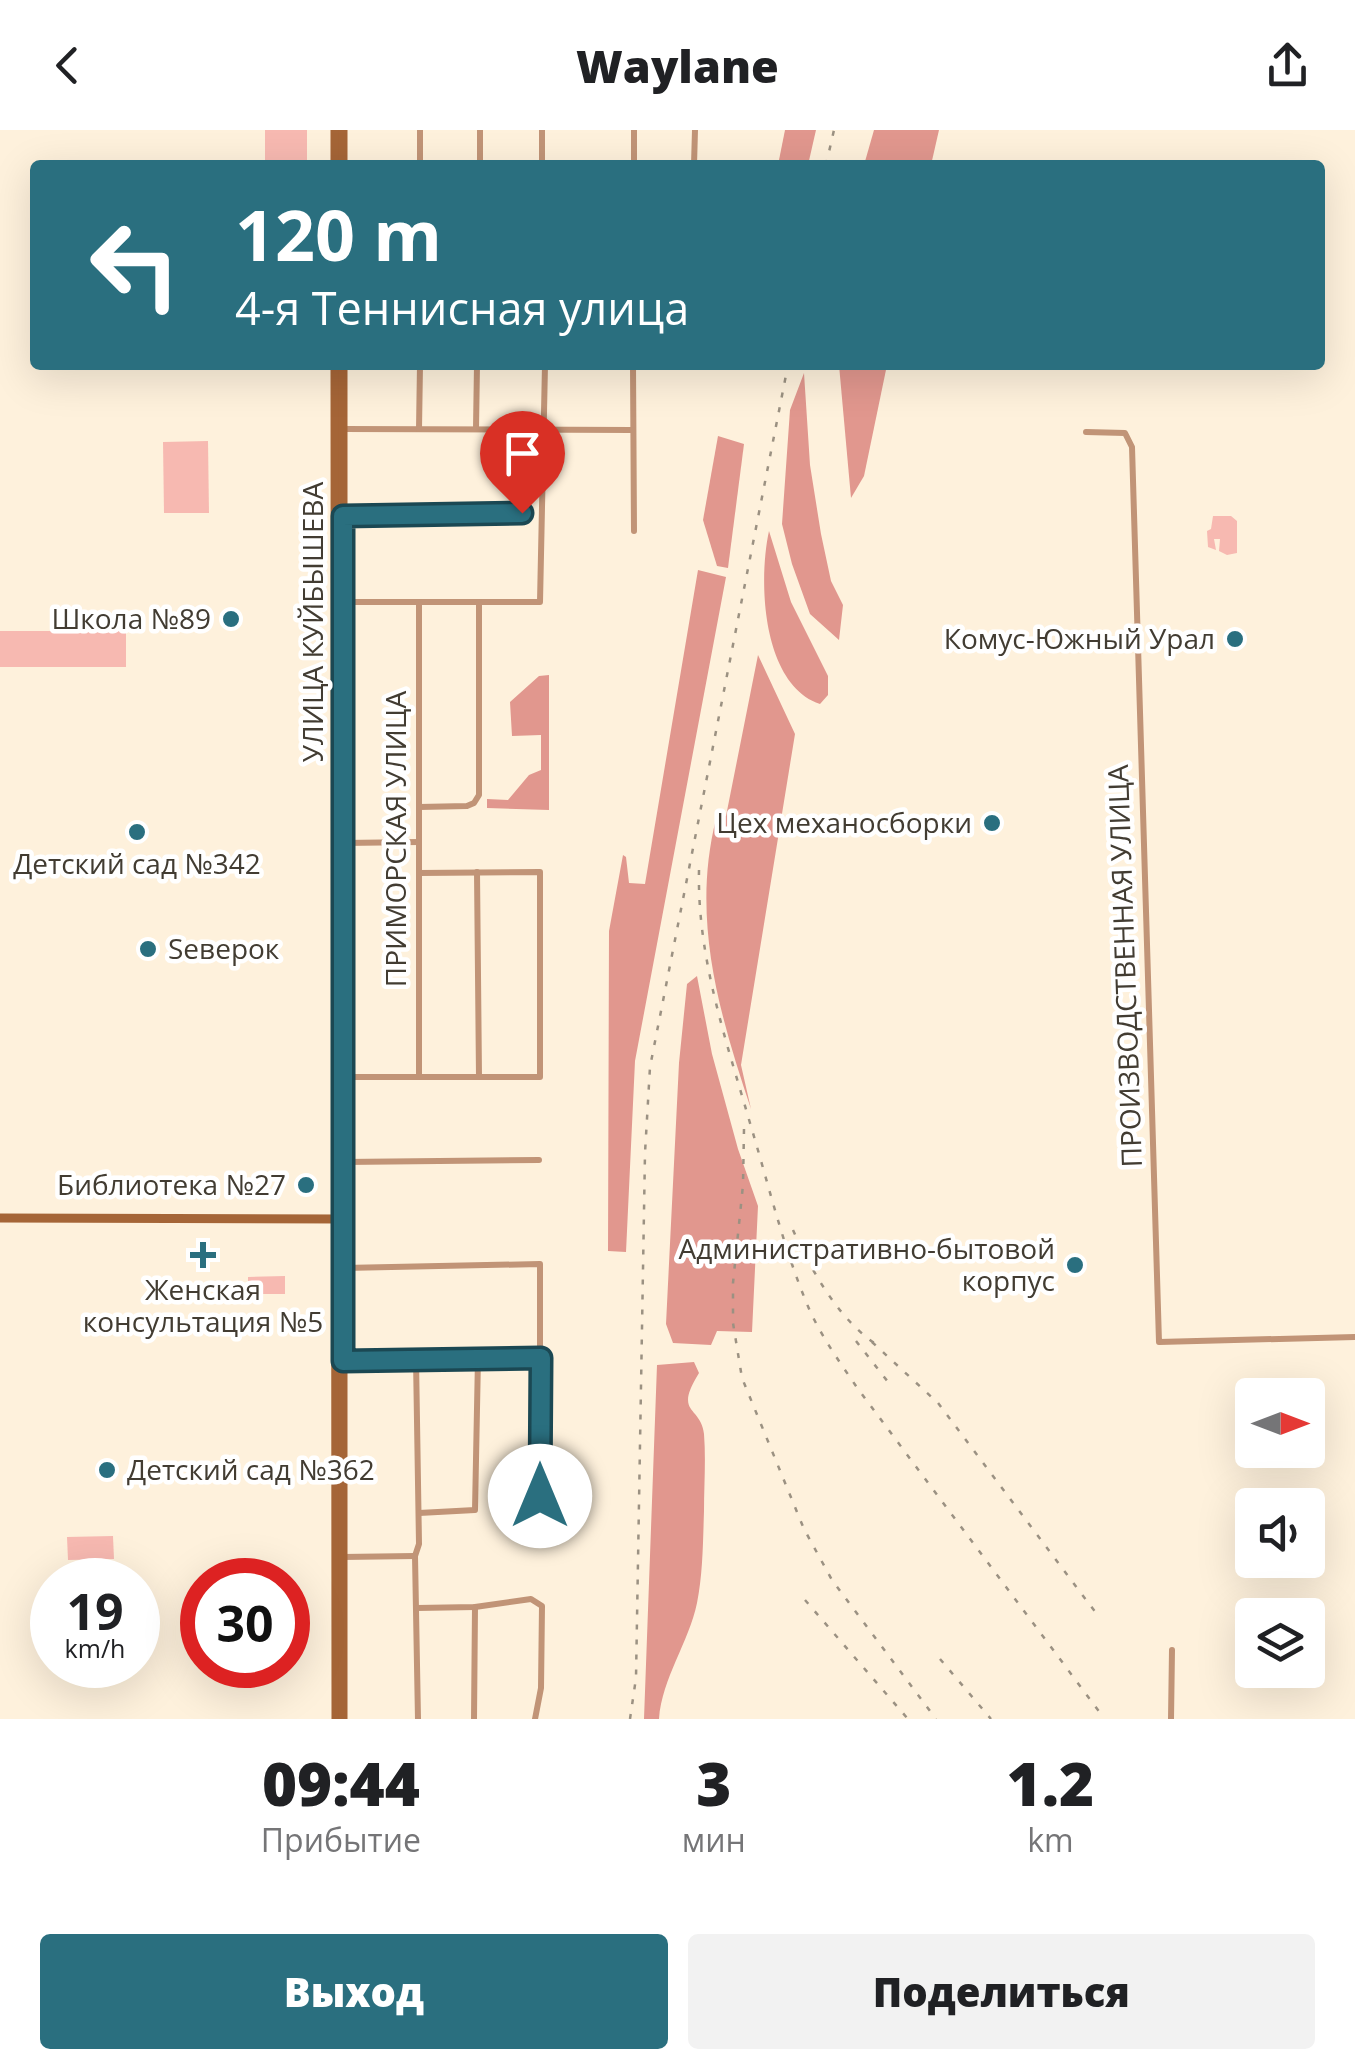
<!DOCTYPE html>
<html lang="ru">
<head>
<meta charset="utf-8">
<style>
  :root { --surface:#fff; --page:#f2f2f2; --text:#202124; --muted:#757577; --accent:#2a6f7f }
  body { margin:0; font-family:"Open Sans",sans-serif; background:var(--page); color:var(--text); height:100vh; display:flex; flex-direction:column; font-size:38px; white-space:nowrap }
  * { box-sizing:border-box; margin:0 }
  p { font-size:32px; color:var(--muted) }
  .icon { flex:none; width:55px; height:55px; fill:none; stroke:currentColor; stroke-width:2; stroke-linecap:round; stroke-linejoin:round }
  .map { position:relative; height:1589px; overflow:hidden }
  .side { display:flex; flex-direction:column; background:var(--surface); flex:1 }
  .side>* { flex:none }
  .banner { position:absolute; left:30px; top:30px; width:1295px; height:210px; border-radius:10px; box-shadow:0 10px 40px #0002; background:#2a6f7f; color:#fff; overflow:hidden }
  .needle { width:65px; rotate:90deg }
  .controls { position:absolute; left:1235px; top:1248px; display:grid; gap:20px }
  .controls a { display:grid; place-items:center; width:90px; height:90px; border-radius:10px; background:var(--surface); box-shadow:0 10px 40px #0002; font-size:50px }
  .speed { position:absolute; left:30px; top:1428px; display:flex; gap:20px; font-size:50px; font-weight:700; text-align:center }
  .speed>* { display:grid; place-content:center; width:130px; height:130px; border-radius:50%; background:var(--surface); box-shadow:0 10px 40px #0002; line-height:1 }
  .speed small { font-size:25px; font-weight:400 }
  .speed .limit { border:15px solid #d22; background:#fff; color:#111 }
  .pin { position:absolute; display:grid; place-items:center; width:85px; height:85px; color:#fff; margin:-102px -42px; border-radius:50% 50% 50% 0; rotate:-45deg; box-shadow:0 0 10px #0007 }
  .pin .icon { rotate:45deg }
  .me { position:absolute; width:110px; margin:-55px; rotate:0deg; stroke-linejoin:round; filter:drop-shadow(0 0 8px #0008) }
  .turn { display:flex; align-items:center; gap:35px; height:210px; padding:0 40px; font-size:45px }
  .turn .icon { width:130px; height:130px; stroke-width:2.5 }
  .turn b { display:block; font-size:70px; line-height:85px }
  .eta { display:flex; justify-content:space-evenly; align-items:center; height:170px; text-align:center }
  .eta b { font-size:60px; font-weight:800; line-height:70px }
  .cta { display:flex; gap:20px; margin-top:auto; padding:20px 40px }
  .cta a { flex:1; height:115px; border-radius:10px; background:var(--accent); color:#fff; font-size:40px; font-weight:800; line-height:115px; text-align:center }
  .cta a+a { background:var(--page); color:var(--text) }
  header { display:flex; justify-content:space-between; align-items:center; height:130px; padding:0 40px; background:var(--surface); font-size:45px; font-weight:800 }
  .map>svg:first-child { display:block }
</style>
</head>
<body>
<header><svg class="icon" aria-label="back" viewBox="0 0 24 24"><path d="M15 5l-7 7 7 7"/></svg>Waylane<svg class="icon" aria-label="share" viewBox="0 0 24 24"><path d="M12 15V3M7 8l5-5 5 5M5 13v7h14v-7"/></svg></header>
<div class="map">
<svg width="1355" height="1589" viewBox="0 0 1355 1589">
  <rect width="100%" height="100%" fill="#fef1dc"/>
  <g fill="#f7b9b1">
    <rect x="265" y="0" width="42" height="35"/>
    <path d="M208,311l1,72h-45l-1,-71z"/>
    <path d="M1213,386h18l6,5v32l-10,2 -8,-4 1,-12h-6l2,11 -8,-3 -1,-16 4,-2z"/>
    <rect x="0" y="501" width="126" height="36"/>
    <path d="M285,1146v18h-37v-17z"/>
    <path d="M113,1406l1,23 -46,1 -1,-23z"/>
  </g>
  <g fill="#e1978e">
    <path d="M785,0h31l-8,35h-30z"/>
    <path d="M874,0h65l-8,35h-67z"/>
    <path d="M839,235h48l-23,111 -13,22z"/>
    <path d="M804,243l6,92 11,69 10,47 12,24 -4,35 -29,-26 -18,-50 -10,-40 8,-114z"/>
    <path d="M718,306l26,8 -16,124 -11,-2 -14,-46z"/>
    <path d="M769,401l22,71 37,74v19l-8,9c-58,-20 -62,-123 -51,-173z"/>
    <path d="M698,440l28,7 -91,484 -9,191 -18,-1 1,-320 14,-76 3,2 3,26 16,1z"/>
    <path d="M758,525l37,79 -54,331 10,44c-32,-96 -60,-190 -35,-290l10,-3z"/>
    <path d="M549,545v135l-62,-2v-9l21,1 21,-25 12,-5v-35l-29,1 -2,-34 29,-26z"/>
    <path d="M697,846l15,78 26,95 20,57 -6,126 -35,-1 -6,14 -38,-2 -7,-19 13,-261 8,-79z"/>
    <path d="M694,1232l5,11c-26,42 2,32 5,61 2,25 0,52 0,77 -1,29 -1,63 -7,92 -8,39 -35,75 -38,116h-15l13,-354z"/>
  </g>
  <g fill="none" stroke-linecap="round" stroke-linejoin="round">
    <g stroke="#c19477" stroke-width="6">
      <path d="M420,0v35"/>
      <path d="M480,0v35"/>
      <path d="M542,35v-35"/>
      <path d="M634,35v-35"/>
      <path d="M694,35l1,-35"/>
      <path d="M633,235l1,166"/>
      <path d="M476,298l1,-63"/>
      <path d="M343,299l289,1"/>
      <path d="M419,299l1,-64"/>
      <path d="M1086,302l39,1 7,14 27,895 196,-5"/>
      <path d="M343,386l179,-3"/>
      <path d="M343,472h197l5,-237"/>
      <path d="M419,677l48,-1 7,-3 5,-8v-193"/>
      <path d="M344,713l75,-1"/>
      <path d="M477,742l2,205"/>
      <path d="M344,947h196v-205l-121,1"/>
      <path d="M419,947v-475"/>
      <path d="M344,1032l195,-2"/>
      <path d="M344,1138l196,-4v232"/>
      <path d="M416,1229l3,185 -4,12 3,163"/>
      <path d="M343,1231l198,-3"/>
      <path d="M419,1383l56,-3 3,-152"/>
      <path d="M342,1427l73,-1"/>
      <path d="M417,1478l58,-1 56,-8 11,7 -1,82 -6,31"/>
      <path d="M474,1589l1,-112"/>
      <path d="M1171,1589l1,-69"/>
    </g>
    <g stroke="#a56537" stroke-width="9">
      <path d="M335,0v35"/>
      <path d="M343,0v35"/>
      <path d="M335,235l1,1354"/>
      <path d="M0,1088l341,1"/>
      <path d="M343,1589v-1354"/>
    </g>
    <g stroke="#9b9182" stroke-width="2.5" stroke-dasharray="5 10" stroke-linecap="butt">
      <path d="M826,35l8,-35"/>
      <path d="M699,740c-2,87 27,170 51,253 19,63 34,128 60,188 13,28 31,53 48,78l243,325"/>
      <path d="M744,999l-1,56 -10,98v40l9,55 62,151 28,51 104,139"/>
      <path d="M793,1100c19,42 48,94 89,118"/>
      <path d="M856,1211l36,46"/>
      <path d="M872,1212l66,61 161,214"/>
      <path d="M805,1470l103,119"/>
      <path d="M940,1529l51,60"/>
      <path d="M630,1589l6,-41 9,-525 5,-86 138,-702"/>
    </g>
  </g>
  <g fill="none" stroke-linecap="round" stroke-linejoin="round">
    <defs>
      <path id="route" d="M522,383l-179,3v845l198,-3 -1,138"/>
    </defs>
    <use href="#route" stroke="#1b4853" stroke-width="25"/>
    <use href="#route" stroke="#2a6f7f" stroke-width="18"/>
  </g>
  <g fill="#2a6f7f" stroke="#fff" stroke-width="4">
    <circle cx="231" cy="489" r="10"/>
    <circle cx="1235" cy="509" r="10"/>
    <circle cx="992" cy="693" r="10"/>
    <circle cx="137" cy="702" r="10"/>
    <circle cx="148" cy="819" r="10"/>
    <circle cx="306" cy="1055" r="10"/>
    <path d="M198 1110h10v10h10v10h-10v10h-10v-10h-10v-10h10z"/>
    <circle cx="1075" cy="1135" r="10"/>
    <circle cx="107" cy="1340" r="10"/>
  </g>
  <g text-anchor="middle" stroke-width="9" stroke-linejoin="round" paint-order="stroke">
    <g font-size="28" fill="#423c32" stroke="#fff" text-anchor="end">
      <text x="211" y="499">Школа №89</text>
      <text x="1215" y="519">Комус-Южный Урал</text>
      <text x="972" y="703">Цех механосборки</text>
      <text x="137" y="744" text-anchor="middle">Детский сад №342</text>
      <text x="168" y="829" text-anchor="start">Sеверок</text>
      <text x="286" y="1065">Библиотека №27</text>
      <text x="1055" y="1129">Административно-бытовой<tspan x="1055" dy="32">корпус</tspan></text>
      <text x="203" y="1170" text-anchor="middle">Женская<tspan x="203" dy="32">консультация №5</tspan></text>
      <text x="127" y="1350" text-anchor="start">Детский сад №362</text>
    </g>
    <g font-size="28" fill="#423c32" stroke="#fff">
      <text transform="translate(313 492) rotate(-90)" y="10">УЛИЦА КУЙБЫШЕВА</text>
      <text transform="translate(396 709) rotate(-90)" y="10">ПРИМОРСКАЯ УЛИЦА</text>
      <text transform="translate(1125 836) rotate(-92)" y="10">ПРОИЗВОДСТВЕННАЯ УЛИЦА</text>
    </g>
  </g>
</svg>
<div class="controls">
<a><svg class="needle" viewBox="-14 -14 28 28"><path d="M0-13l5 13h-10z" fill="#e53935"/><path d="M0 13l5-13h-10z" fill="#757577"/></svg></a>
<a><svg class="icon" aria-label="sound" viewBox="0 0 24 24"><path d="M4 9h4l5-4v14l-5-4H4zM17 9q2 3 0 6"/></svg></a>
<a><svg class="icon" aria-label="layers" viewBox="0 0 24 24"><path d="M12 4l9 5-9 5-9-5zM3 14l9 5 9-5"/></svg></a>
</div>
<div class="speed"><div>19<small>km/h</small></div><div class="limit">30</div></div>
<div class="pin" style="left:522px;top:383px;background:#d93025"><svg class="icon" aria-label="arrive" viewBox="0 0 24 24"><path d="M6 21V4h12l-3 4 3 4H6"/></svg></div>
<svg class="me" style="left:540px;top:1366px" viewBox="-20 -20 40 40"><circle r="19" fill="#fff"/><path d="M0-13L10 11 0 6-10 11z" fill="#2a6f7f"/></svg>
<div class="banner">
<div class="turn"><svg class="icon" aria-label="left" viewBox="0 0 24 24"><path d="M17 20v-9H6M10 6l-5 5 5 5"/></svg><div><b>120 m</b>4-я Теннисная улица</div></div>
</div>
</div>
<section class="side">
<div class="eta">
<div><b>09:44</b><p>Прибытие</p></div>
<div><b>3</b><p>мин</p></div>
<div><b>1.2</b><p>km</p></div>
</div>
<div class="cta"><a>Выход</a><a>Поделиться</a></div>
</section>
</body>
</html>
